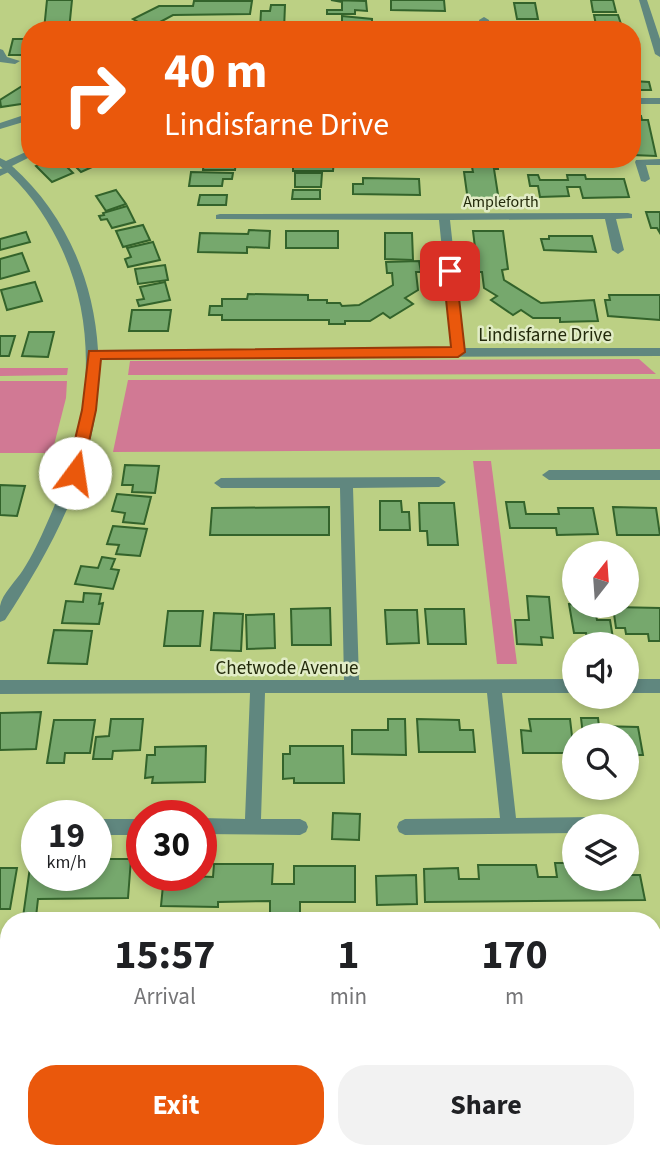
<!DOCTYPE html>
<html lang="en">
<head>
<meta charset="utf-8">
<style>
  :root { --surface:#fff; --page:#f2f2f2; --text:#202124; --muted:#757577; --accent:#ea580c }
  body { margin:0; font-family:"Source Sans 3",sans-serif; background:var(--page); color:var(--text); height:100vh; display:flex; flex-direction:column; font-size:26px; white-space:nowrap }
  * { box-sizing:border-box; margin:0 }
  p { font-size:23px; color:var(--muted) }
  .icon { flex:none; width:38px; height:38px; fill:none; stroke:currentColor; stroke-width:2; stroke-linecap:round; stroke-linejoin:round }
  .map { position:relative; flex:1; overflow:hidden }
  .side { position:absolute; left:0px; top:912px; width:662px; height:247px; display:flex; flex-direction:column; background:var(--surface); border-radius:28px 28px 0 0; box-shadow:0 4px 10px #0003 }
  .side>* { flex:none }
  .top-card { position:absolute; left:21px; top:21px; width:620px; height:147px; border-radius:28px; box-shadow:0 4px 10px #0003; background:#ea580c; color:#fff; overflow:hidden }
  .needle { width:46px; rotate:17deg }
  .fabs { position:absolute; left:562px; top:541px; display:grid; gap:14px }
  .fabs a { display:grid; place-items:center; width:77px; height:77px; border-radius:50%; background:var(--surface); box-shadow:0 4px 10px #0003; font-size:35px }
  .speed { position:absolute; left:21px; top:800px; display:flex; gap:14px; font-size:35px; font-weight:700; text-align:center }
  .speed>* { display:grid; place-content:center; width:91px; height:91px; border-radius:50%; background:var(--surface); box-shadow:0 4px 10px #0003; line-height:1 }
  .speed small { font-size:18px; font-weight:400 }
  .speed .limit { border:10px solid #d22; background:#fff; color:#111 }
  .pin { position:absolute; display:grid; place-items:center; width:60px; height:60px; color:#fff; margin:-30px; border-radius:14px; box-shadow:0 4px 10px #0006 }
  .me { position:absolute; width:77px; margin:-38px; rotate:14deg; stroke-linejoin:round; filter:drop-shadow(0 0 5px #0008) }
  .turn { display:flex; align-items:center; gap:24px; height:147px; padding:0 28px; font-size:32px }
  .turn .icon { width:91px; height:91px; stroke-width:2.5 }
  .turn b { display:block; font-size:49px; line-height:60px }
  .eta { display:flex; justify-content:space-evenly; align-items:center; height:119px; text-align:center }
  .eta b { font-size:42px; font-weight:700; line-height:49px }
  .button { display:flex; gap:14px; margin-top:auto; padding:14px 28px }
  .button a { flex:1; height:80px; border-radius:28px; background:var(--accent); color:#fff; font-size:28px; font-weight:700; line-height:80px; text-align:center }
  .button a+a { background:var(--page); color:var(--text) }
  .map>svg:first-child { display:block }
</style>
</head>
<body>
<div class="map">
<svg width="660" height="1158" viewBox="0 0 660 1158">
  <rect width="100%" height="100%" fill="#bcd084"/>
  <g fill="#d17994">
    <path d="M639,359l17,15 -528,1 2,-14z"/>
    <path d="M0,368h68l-1,7 -67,1z"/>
    <path d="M660,379v70l-547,3 15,-72z"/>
    <path d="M0,381h67l-1,17 -14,55h-52z"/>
    <path d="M473,461h18l26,203h-20z"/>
  </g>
  <g fill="#76a86d" stroke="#33632b" stroke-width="2">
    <path d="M47,0h25l-3,30h-25z"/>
    <path d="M331,0l35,1 1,10 -12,-1v4h-28v-4h15v-8z"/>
    <path d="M391,0h53l1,11 -54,-1z"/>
    <path d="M591,0h22l3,12h-23z"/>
    <path d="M194,1h58l-2,13 -77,1 -24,13 -16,-9 26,-13h34z"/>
    <path d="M514,3h21l3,16h-21z"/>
    <path d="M271,5h14l-1,25h-24l1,-19h9z"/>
    <path d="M594,15h24l5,15h-26z"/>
    <path d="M342,16l30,3v8h-5v3h-25z"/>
    <path d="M516,22h24l1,8h-23z"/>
    <path d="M13,39h17v16h-21z"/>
    <path d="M30,81v17l-9,6 -20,3 -1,-7z"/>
    <path d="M632,81l17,1 2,8h-19z"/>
    <path d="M632,115l9,1 1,4h6l8,36 -24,-1z"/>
    <path d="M51,159h8l14,14 -21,9 -16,-16z"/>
    <path d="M68,159h26l5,5 -18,8z"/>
    <path d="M467,159h30l1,10h-4l5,32h-31l-4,-29h9l-1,-5h-4z"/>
    <path d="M204,160h32l-1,10h-32z"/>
    <path d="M293,160h41l-1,11h-40z"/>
    <path d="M191,172l42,1 -1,6h-9l-1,7h-33z"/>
    <path d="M295,173h27l-1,14h-26z"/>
    <path d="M528,175h10l2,5h28l-1,-5h18l1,4h38l5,18 -46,1 -3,-11h-13l2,9 -29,1 -2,-11h-8z"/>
    <path d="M363,178l56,1 1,16 -67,-1v-10h10z"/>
    <path d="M116,190l10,14 -20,7 -10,-15z"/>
    <path d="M293,190h27v9h-28z"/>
    <path d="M200,195h27l-1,10h-28z"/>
    <path d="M127,206l8,16 -23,6 -5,-9 -6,1 -2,-4 5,-1 -1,-2z"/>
    <path d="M646,212h14v21l-3,-5h-6z"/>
    <path d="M143,225l7,15 -27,7 -7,-16z"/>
    <path d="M249,230l21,1 -1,17 -22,-1v6l-49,-1 2,-19 48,1z"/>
    <rect x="286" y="231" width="52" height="17"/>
    <path d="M473,231h30l5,38 -6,1 2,10 37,23 53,-3 4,21 -38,1v-4h-27l-12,-8 -8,5 -22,-15 6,-4 -13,-8 -2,-16h-4z"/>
    <path d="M26,232l4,10 -30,8v-11z"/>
    <path d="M385,233h27l1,27 -28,-1z"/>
    <path d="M549,236h43l4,16 -52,-2 -3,-11h8z"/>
    <path d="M153,242l7,18 -32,7 -3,-8 6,-2 -4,-9z"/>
    <path d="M22,253l7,18 -29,8v-20z"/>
    <path d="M419,261l2,11h-5l2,18 -13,8 8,6 -23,14 -7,-5 -13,8h-25v3h-16v-4h-107v-5h-13l1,-9h12v-7h25l1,-5 60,1v5h19v3h13l2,3 17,-1 34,-20 -1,-12h-5l-1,-11z"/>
    <path d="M165,265l3,15 -30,4 -3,-15z"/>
    <path d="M35,282l7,19 -35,9 -6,-20z"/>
    <path d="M165,282l5,18 -31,6 -2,-6 7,-1 -4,-12z"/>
    <path d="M609,295h51v25l-52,-4 -3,-16h5z"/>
    <path d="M132,310h39l-3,21h-39z"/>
    <path d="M29,332h25l-6,25 -26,-1z"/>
    <path d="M0,336h15l-6,20h-9z"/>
    <path d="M125,465l34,1 -4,27 -23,-1 1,-7h-11z"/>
    <path d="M0,485l25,1 -8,30 -17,-1z"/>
    <path d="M117,494l34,3 -7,27 -21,-2 2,-9 -13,-2z"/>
    <path d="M380,501h21l1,11h7l1,18h-30z"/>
    <path d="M506,502h18l2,12h33l-1,-6h35l5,26 -41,1 -1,-7h-46z"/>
    <path d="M419,503h35l4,42h-30l-1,-14h-7z"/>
    <path d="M329,507v28h-119l2,-27z"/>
    <path d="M613,507l43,1 4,27h-43z"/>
    <path d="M113,526l34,3 -7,27 -24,-2 3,-9 -12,-1z"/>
    <path d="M102,557l13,2 -4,10 8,1 -6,19 -38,-5 6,-18 17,2z"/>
    <path d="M84,593l17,1 -2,10 4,-1 -4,21 -37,-1 4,-22 17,1z"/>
    <path d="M527,596l22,1 4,41 -12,-1 1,8 -25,-1 -2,-24h14z"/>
    <path d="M569,604l25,2 3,14h13l4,24h-26l-2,-11h-12z"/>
    <path d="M613,607l47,1v33h-11l-1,-7h-22l-1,-6h-9z"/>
    <path d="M330,608l1,37h-39l-1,-36z"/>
    <path d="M425,609h39l2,35h-38z"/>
    <path d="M385,610h32l2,33 -32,1z"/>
    <path d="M168,611h35l-3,35h-36z"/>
    <path d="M214,613l29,1 -2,37 -30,-1z"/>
    <path d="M274,614l1,34 -28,1 -1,-34z"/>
    <path d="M54,630l38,1 -5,33 -39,-1z"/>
    <path d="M41,712l-5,37 -36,1v-37z"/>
    <path d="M581,718h17l1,8 39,1 5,28h-17v-20h-43z"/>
    <path d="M111,719h32l-3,31 -27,1 -1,8h-19l3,-22 13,-1z"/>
    <path d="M388,719h17l1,36 -54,-1v-24h36z"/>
    <path d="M417,719l42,1 1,10h13l2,22h-56z"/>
    <path d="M529,719h41l4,34h-51l-2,-23 10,1z"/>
    <path d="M54,720h41l-5,33h-25l-1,10h-17z"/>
    <path d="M206,746l-1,36 -53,1 1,-6 -8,1 2,-23h8v-8z"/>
    <path d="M290,746h53l1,37h-50v-5l-11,1v-25h7z"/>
    <path d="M333,813l27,1 -1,26 -27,-1z"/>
    <path d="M96,859h35l-3,39 -90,1 -2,18h-13l8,-57h6v15h59z"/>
    <path d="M555,863h19v15h52v-3h14l5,25 -220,2 -1,-33 34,-1 1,11h20l-1,-14h58l2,12h19z"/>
    <path d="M214,864h59l-1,20h22v-18h61v36h-55v12l-30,-1v-12l-52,1v5l-57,-1 3,-31 49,2z"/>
    <path d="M0,868h17l-7,41h-10z"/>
    <path d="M416,875l1,29 -40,1 -1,-29z"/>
    <path d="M660,1038v109h-7v-108z"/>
    <path d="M402,1150h117l1,8h-117z"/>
  </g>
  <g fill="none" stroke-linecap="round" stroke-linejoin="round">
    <g fill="#60877f" fill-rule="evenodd">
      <path d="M0,49l3,1 4,7 13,4 -5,3 -15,-2z"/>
      <path d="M30,113v7l-30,9v-6z"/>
      <path d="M10,166l5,3 -15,7v-7z"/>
    </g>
    <g fill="#60877f" fill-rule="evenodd">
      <path d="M639,0h8l13,39v18l-5,-3z"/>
      <path d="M484,17l5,3 2,10h-10l-2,-10z"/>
      <rect x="632" y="98" width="28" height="6"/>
      <path d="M30,150v7l-18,9c53,47 82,114 86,184l354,-2 -13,-128 -223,-1v-4l4,-1 408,-1 4,1v4l-16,1 8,31 -6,4 -6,-4 -7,-31 -155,1 14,128h196v8l-562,2c6,95 -43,186 -93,262l-5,2c0,-5 0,-11 0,-16 2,-12 16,-25 23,-36 9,-14 17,-31 24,-47 41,-91 57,-190 11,-282 -14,-28 -33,-55 -58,-75v-8l6,3z"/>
      <path d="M660,159v6h-14l4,14 -5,3 -4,-1 -6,-19 1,-2z"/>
      <path d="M549,470h111v10h-111l-7,-5z"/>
      <path d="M439,477l7,5 -7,5 -86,1 6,192 215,-1v14h-72l14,125 78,-1 6,3 2,6h-28v7l-169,2 -6,-3 -2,-5 2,-5 6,-3 95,-1 -13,-125h-222l-4,126h39l6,3 2,5 -2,5 -6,3 -99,-1v-16l44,1 5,-126 -250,1v-14h344l-4,-192h-119l-7,-5 7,-5z"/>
      <rect x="626" y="679" width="34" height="14"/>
      <rect x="96" y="819" width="46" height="16"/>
      <rect x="0" y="1102" width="9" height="18"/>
    </g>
  </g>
  <path fill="#ea580c" stroke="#983908" stroke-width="2" d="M450,266l6,5 9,81 -7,5 -357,2 -5,51 -14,63 -7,6 -6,-2 -2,-4 15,-63 7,-59 362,-4 -8,-76z"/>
  <g text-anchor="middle" stroke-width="5" stroke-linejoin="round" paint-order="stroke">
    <g font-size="16" fill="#232a0b" stroke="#e1ecc6">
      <text x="501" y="207">Ampleforth</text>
    </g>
    <g font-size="19" fill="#232a0b" stroke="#e1ecc6">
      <text x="545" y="341">Lindisfarne Drive</text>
      <text x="287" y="674">Chetwode Avenue</text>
    </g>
  </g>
</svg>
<div class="fabs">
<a><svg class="needle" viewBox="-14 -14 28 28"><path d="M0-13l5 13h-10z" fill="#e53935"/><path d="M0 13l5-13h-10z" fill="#757577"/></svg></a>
<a><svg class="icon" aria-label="sound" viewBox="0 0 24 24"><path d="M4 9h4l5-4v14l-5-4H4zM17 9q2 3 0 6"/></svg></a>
<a><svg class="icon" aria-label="search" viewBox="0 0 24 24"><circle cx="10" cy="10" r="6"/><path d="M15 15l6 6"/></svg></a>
<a><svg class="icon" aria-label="layers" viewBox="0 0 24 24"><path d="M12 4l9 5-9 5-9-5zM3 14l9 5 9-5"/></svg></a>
</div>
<div class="speed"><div>19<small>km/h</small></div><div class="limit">30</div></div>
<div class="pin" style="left:450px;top:271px;background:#d93025"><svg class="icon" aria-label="arrive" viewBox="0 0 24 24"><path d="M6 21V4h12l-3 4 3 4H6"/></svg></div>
<svg class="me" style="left:75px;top:473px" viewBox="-20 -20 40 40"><circle r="19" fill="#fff"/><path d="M0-13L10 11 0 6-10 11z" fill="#ea580c"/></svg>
<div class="top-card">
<div class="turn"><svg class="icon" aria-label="right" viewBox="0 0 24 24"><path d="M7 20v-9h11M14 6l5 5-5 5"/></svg><div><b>40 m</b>Lindisfarne Drive</div></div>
</div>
<section class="side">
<div class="eta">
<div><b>15:57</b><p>Arrival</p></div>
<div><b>1</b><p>min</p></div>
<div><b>170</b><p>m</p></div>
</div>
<div class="button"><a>Exit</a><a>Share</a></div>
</section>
</div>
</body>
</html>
